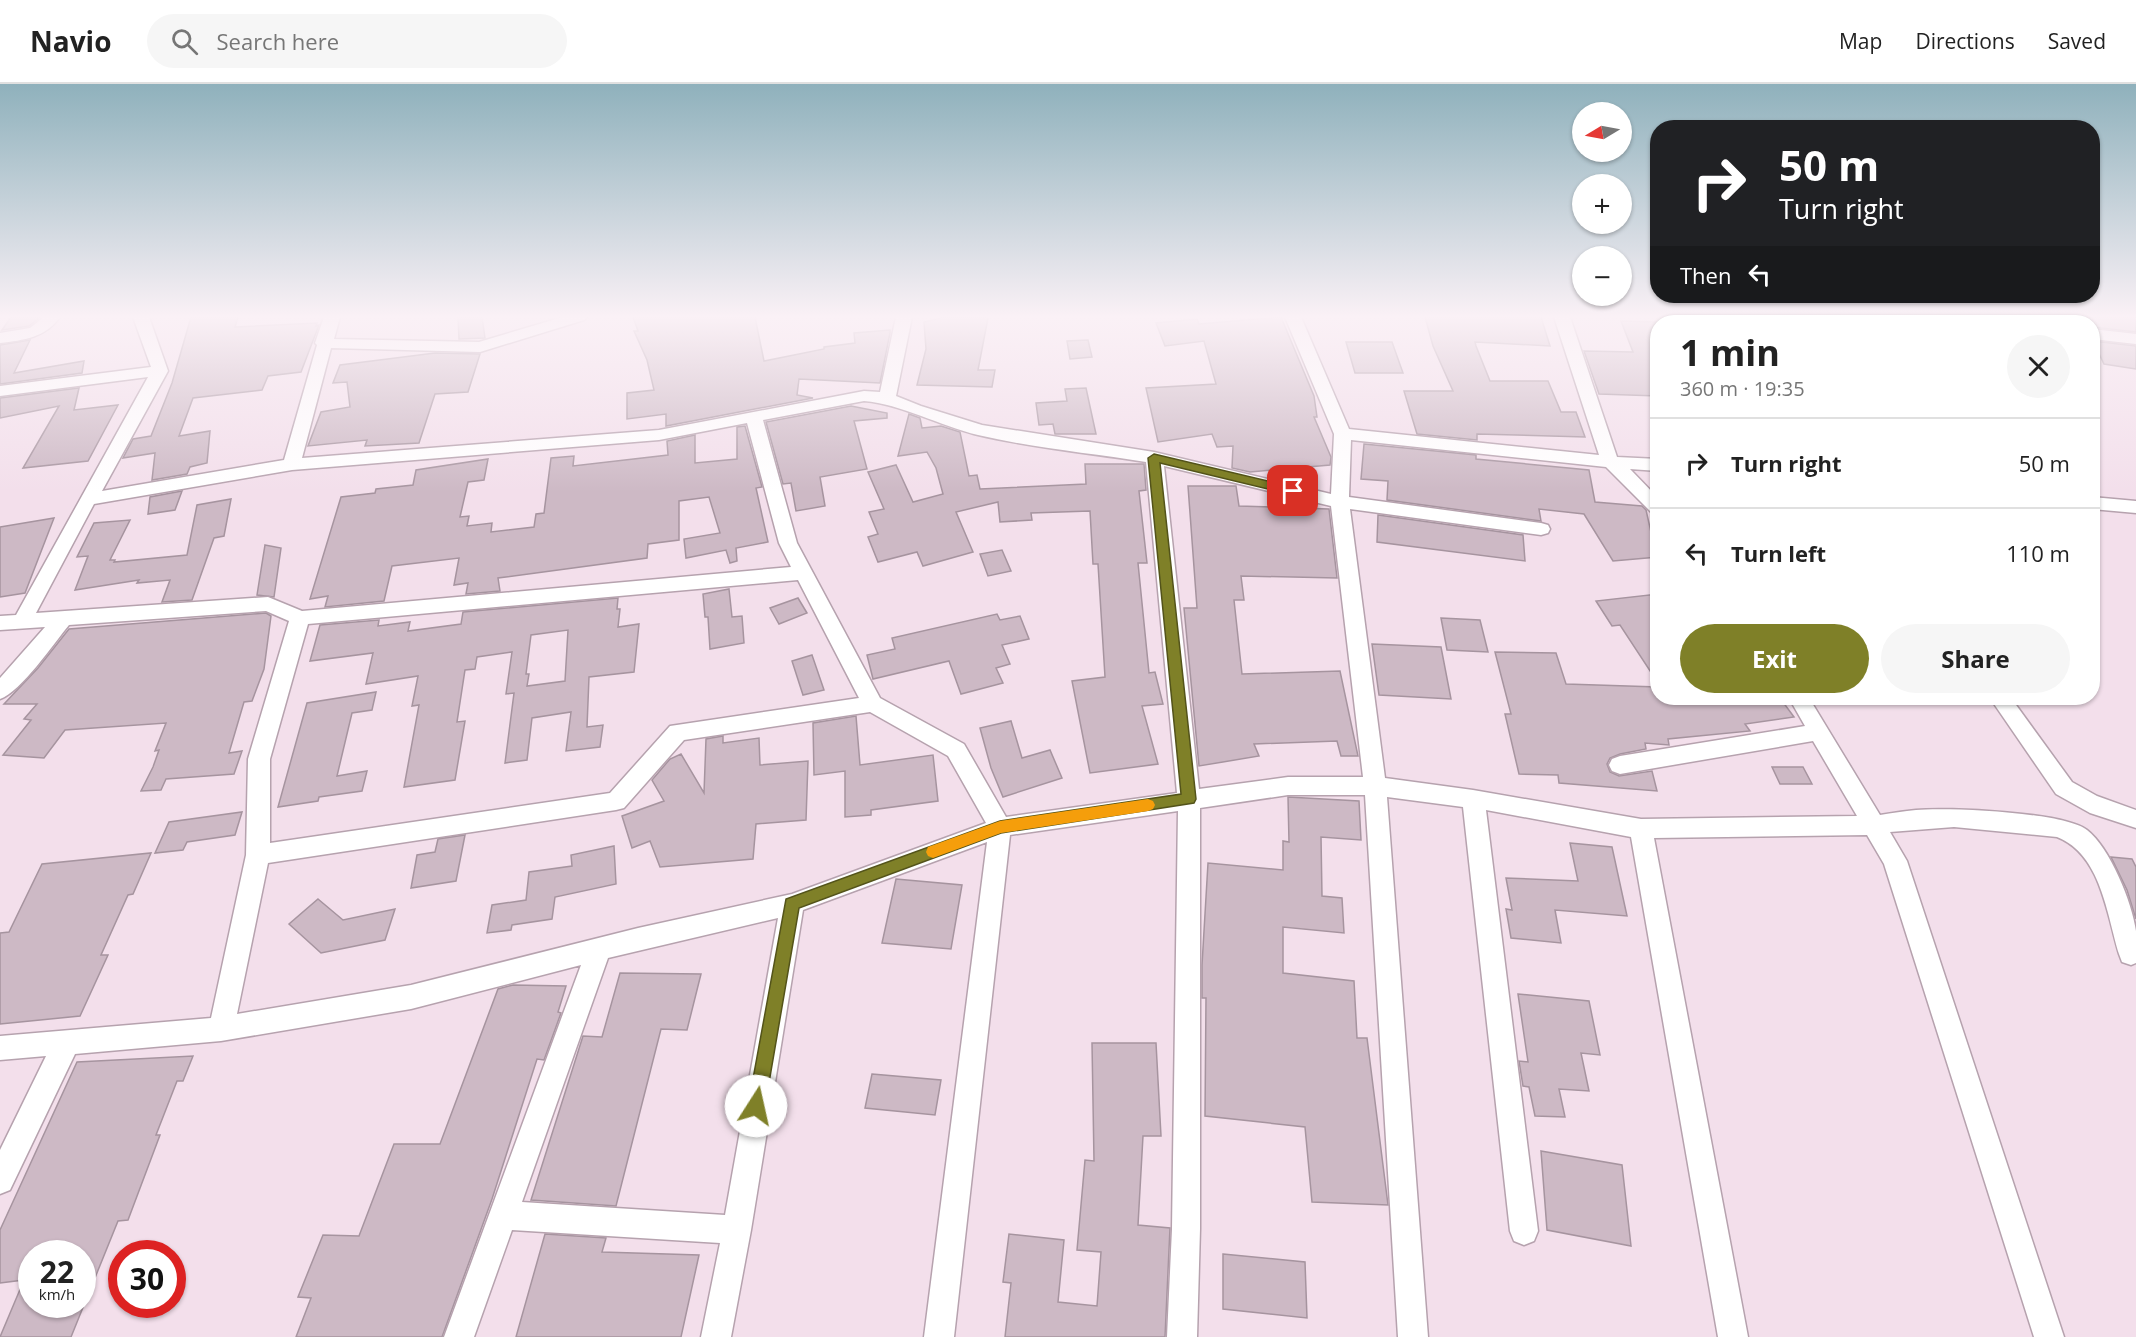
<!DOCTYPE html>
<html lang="en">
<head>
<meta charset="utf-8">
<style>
  :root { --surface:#fff; --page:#f6f6f6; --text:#222; --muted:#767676; --line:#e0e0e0; --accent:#7f8028 }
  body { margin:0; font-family:"Open Sans",sans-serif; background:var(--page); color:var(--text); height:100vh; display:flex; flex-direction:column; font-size:22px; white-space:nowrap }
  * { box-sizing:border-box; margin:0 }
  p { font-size:20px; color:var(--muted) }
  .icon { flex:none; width:33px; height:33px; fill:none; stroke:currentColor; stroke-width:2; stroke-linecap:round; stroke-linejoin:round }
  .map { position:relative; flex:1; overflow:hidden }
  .drawer { position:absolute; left:1650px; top:231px; width:450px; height:390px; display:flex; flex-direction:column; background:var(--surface); border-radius:24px; box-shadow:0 2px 4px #0004 }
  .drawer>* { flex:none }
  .banner { position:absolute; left:1650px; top:36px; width:450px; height:183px; border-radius:24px; box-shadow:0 2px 4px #0004; background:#202124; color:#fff; overflow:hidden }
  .needle { width:39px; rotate:260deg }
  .tools { position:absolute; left:1572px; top:18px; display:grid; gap:12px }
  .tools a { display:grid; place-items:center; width:60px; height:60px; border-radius:50%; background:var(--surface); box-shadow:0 2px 4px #0004; font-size:30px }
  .speed { position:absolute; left:18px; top:1156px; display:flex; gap:12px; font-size:30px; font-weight:700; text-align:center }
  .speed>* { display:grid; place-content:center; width:78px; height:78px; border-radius:50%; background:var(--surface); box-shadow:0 2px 4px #0004; line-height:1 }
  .speed small { font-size:15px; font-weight:400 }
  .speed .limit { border:9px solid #d22; background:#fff; color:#111 }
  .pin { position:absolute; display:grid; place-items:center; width:51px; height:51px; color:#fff; margin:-26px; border-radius:12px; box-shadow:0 3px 9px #0006 }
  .me { position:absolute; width:66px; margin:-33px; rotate:10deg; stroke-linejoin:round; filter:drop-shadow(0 0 4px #0008) }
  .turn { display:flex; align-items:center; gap:21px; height:126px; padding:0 30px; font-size:27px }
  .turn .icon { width:78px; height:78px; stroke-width:2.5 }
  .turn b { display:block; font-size:42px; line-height:51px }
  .then { display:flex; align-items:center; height:57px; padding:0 30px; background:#0003; gap:12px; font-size:22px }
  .round { display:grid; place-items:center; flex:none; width:63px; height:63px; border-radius:32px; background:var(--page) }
  .summary { display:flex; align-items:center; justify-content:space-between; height:102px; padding:0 30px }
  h1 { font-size:36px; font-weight:700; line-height:45px }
  .primary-button { display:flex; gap:12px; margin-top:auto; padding:12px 30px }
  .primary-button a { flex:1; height:69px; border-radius:36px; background:var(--accent); color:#fff; font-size:24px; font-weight:700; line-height:69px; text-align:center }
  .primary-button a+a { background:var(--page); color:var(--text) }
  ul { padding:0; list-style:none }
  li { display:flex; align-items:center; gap:18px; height:90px; padding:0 30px; border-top:2px solid var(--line) }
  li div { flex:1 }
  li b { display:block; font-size:22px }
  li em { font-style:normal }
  header { display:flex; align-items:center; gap:36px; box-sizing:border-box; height:84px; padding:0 30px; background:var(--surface); border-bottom:2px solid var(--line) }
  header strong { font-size:28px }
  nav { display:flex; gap:33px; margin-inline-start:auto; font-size:21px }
  .search { width:420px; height:54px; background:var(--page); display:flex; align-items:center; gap:15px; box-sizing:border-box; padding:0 21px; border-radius:33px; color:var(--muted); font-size:22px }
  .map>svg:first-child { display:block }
</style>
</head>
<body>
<header>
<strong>Navio</strong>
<div class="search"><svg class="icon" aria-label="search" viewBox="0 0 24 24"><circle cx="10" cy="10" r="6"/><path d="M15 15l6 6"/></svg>Search here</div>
<nav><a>Map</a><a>Directions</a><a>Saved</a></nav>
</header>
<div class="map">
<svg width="2136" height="1253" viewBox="0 0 2136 1253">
  <rect width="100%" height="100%" fill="#f3dfeb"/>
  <g fill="#cdb9c5" stroke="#a6949f" stroke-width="1.5" fill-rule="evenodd">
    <path d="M11,233h29l-11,9 -27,4z"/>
    <path d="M191,233h47l-3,10 82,-4 -1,3 3,-1 -18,47 -33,4 -6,14 -69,8 -14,38 31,-5 -3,32 -17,4 -3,7 -35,6 3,-27 -32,5 10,-19 18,-3 21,-53z"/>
    <path d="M458,233h24l3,21 -26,1z"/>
    <path d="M633,233h122l9,44 60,-12v-2l31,-4 -1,-10 36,-3v3l-10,50 -81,-4 -2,16 16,3 -147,28v-12l-39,5v-26l27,-3 -7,-30 -13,-29h4z"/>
    <path d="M945,233l43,1 -10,52h17l-3,17 -75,-2 9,-36 -2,-27z"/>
    <path d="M1281,233l33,79 3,21h-3l17,40 -1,8 -80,7 -18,-4 1,-22 -16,1 -5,-13 -54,8 -12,-54 70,-4 -12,-43 -39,5 -9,-23 41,-4 2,5z"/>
    <path d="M1425,233h116l9,29 -75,-4 1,4 14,35h58l13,31h15l9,25 -108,-3v6l-60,-6 -13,-43h49l-20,-45z"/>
    <path d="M2081,233h55v15l-44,-5v-5h-9z"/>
    <path d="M1621,237l37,1v74l-59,-2 -15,-43 49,1z"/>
    <path d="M30,256l-16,33 70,-12 -2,12 -82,11v-39z"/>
    <path d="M1088,256l4,17 -22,2 -3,-18z"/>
    <path d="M2093,257l43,5v23l-32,-5z"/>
    <path d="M1346,258h46l11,31h-48z"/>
    <path d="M435,269l45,1 -12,38 -33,2 -16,49 -54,3 2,-6 -59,6 13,-34 29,-5 -3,-25 -14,1 7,-18z"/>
    <path d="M79,304l-5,22 44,-5 -30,56 -65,7 36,-62 -59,12v-20z"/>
    <path d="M1086,304l10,46h-41l-2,-10 -14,1 -3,-22 31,-2 -2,-12z"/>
    <path d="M851,322l36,7v5l-33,3 13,48 -47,8 5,29 -29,5 -5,-28 -8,1 -17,-62z"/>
    <path d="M909,330l11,4 2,10 19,-2 19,6 9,44 8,-1 3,14 106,-5 -1,-20h59l2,26 -7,1 8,72h-9l11,110 6,-1 8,32 -21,2 16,58 -68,9 -18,-92 33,-4 -7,-113h-5l-3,-53 -59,2 1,7 -32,2 -2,-20 -42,10 17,40 -50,14 -6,-14 -39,10 -10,-25 10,-3 -9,-22 15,-3 -16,-37 28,-7 17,37 30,-8 -7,-26 -9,-16 -29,4z"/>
    <path d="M745,342l17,61 -6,1 12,54 -32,6 1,13 -7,2 -4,-13 -40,8 -2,-19 36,-6 -11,-36 -30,4v39l-31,4 -1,14 -149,20 2,13 -34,3 2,-11 -14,2 5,-27 -67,8 -8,35 -59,6 3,-11 -18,3 31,-102 34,-4 1,-4 37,-4 3,-15 72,-11 -4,21 -16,2 -8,35 9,-1 -2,10 25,-3 -1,9 43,-5 2,-13 8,-1 7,-55 23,-2 -1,10 95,-11 -1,-14 28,-6v28l42,-4v-32z"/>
    <path d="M1364,360l112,11v4l113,11 6,32 47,4 4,4 7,31 5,6v10l-45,4 -29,-47 -45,-5 2,12 -154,-21 1,-19 -27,-2z"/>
    <path d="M1188,402h48l3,20 90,3 8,69 -96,-2 3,24h-10l8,74 98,-3 18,85h-17l-4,-15 -83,3 5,12 -60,10 -15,-158h13z"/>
    <path d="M182,407l-7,19 -27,4 2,-17z"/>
    <path d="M231,415l-7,37 -10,2 -22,62 -30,2 8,-22 -33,3 2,-3 -64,10 13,-34 -11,1 17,-34 36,-3 -20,40h5l-1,2 73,-7 10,-50z"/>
    <path d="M1378,431l145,20 2,26 -148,-19z"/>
    <path d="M54,434l-29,75 -25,4v-70z"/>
    <path d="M265,461l16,3 -7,49 -17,-2z"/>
    <path d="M1002,466l9,21 -23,5 -8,-22z"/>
    <path d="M729,505l3,28 10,-1 2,27 -34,6 -2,-32h-3l-2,-23z"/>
    <path d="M1658,510v89l-38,-58 -8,1 -16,-25z"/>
    <path d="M618,514l-1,11h3l-2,18 21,-3 -5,48 -45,5 -2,50 16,-2 -3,22 -34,4 5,-39 -39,6 -5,42 -22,3 9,-70 -8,1 6,-42 -35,5 -2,12 -10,1 -8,52 8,-1 -10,59 -51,7 15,-82 -7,1 6,-30 -52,8 7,-31 -63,8 10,-36 59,-5 -1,6 32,-4 -2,9 53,-7 2,-12zM568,546l-3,51 -38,5 2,-12h-3l5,-39z"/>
    <path d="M798,514l9,15 -28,11 -9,-16z"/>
    <path d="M266,529l5,3 -7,53 -12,32 -8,1 -15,51 13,-2 -8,23 -68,5 -5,11 -20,1 12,-24 6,-17 -4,1 11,-28 -101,7 -21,28 -41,-3 28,-35 -7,-1 13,-15h-33l34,-36 31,-39z"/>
    <path d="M997,530l3,6 20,-4 9,23 -27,6 8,19 -14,4 7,15 -42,11 -12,-33 -76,18 -6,-24 28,-6 -3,-11z"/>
    <path d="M1441,534l39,2 8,32 -41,-2z"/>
    <path d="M1372,560l69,3 10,52 -72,-4z"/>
    <path d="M1495,568l61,1 10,31 92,3v11h122l14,19 -49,7 5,7 -82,8 1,6 -24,-2 1,6 -26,5 -10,4 -3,6 3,8 9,4 33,-5 5,20 -98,-8 -1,-8 -39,-1 -14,-60h6z"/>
    <path d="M812,571l12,35 -21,5 -11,-34z"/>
    <path d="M376,608l-4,18 -20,3 -15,63 30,-5 -5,20 -43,6 -1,4 -40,6 29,-104z"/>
    <path d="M856,632l4,49 73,-10 5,46 -67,9v5l-26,2v-46l-31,4 -1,-52z"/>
    <path d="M1011,637l11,37 28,-8 12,28 -59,19 -12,-29 -11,-40z"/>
    <path d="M723,652v7l36,-5 1,27 48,-4 -2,59 -50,4 -3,35 -93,8 -10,-26 -18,7 -10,-32 42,-15 -12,-21 18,-21 11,-5 23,39 2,-54z"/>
    <path d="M1772,683h31l9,17h-32z"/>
    <path d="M1288,713l71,4 2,39 -40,-3 1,59 20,2 2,35 -61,-6v46l71,8 3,57h10l21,167 -76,-3 -7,-75 -100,-11 1,-118h-4v-33l6,-102 75,7v-29l6,1z"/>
    <path d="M242,728l-7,23 -48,7 -4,8 -28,3 14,-31z"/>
    <path d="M465,751l-9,46 -45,7 6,-33 18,-3 3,-13z"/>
    <path d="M1570,759l42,4 15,69 -72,-6 6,33 -50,-5 -5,-29 6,1 -6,-32 72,3z"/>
    <path d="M614,762l2,38 -61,13 -3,22 -40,6 -1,5 -24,3 5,-28 34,-5 3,-28 43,-6 -1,-11z"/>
    <path d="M151,769l-18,41 -5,1 -27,60h7l-28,61 -80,8v-91l9,-1 33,-68z"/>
    <path d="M2111,773l21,2 4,8v52l-9,-29z"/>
    <path d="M896,795l66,6 -11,64 -69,-6z"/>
    <path d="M318,815l25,21 52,-11 -10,31 -64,13 -32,-29z"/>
    <path d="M620,889l81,1 -14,56 -26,-1 -45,177 -85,-6 52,-164 19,1z"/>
    <path d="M513,901l53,1 -8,26 3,1 -17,47 -7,-1 -45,140 -50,138h-146l15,-39 -13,-1 25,-62 36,1 35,-92h46l58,-155z"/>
    <path d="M1518,910l71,7 11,54 -19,-2 8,38 -30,-2 6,28 -30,-1 -6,-29 -6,-1 -4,-25 9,1z"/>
    <path d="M1092,959h64l5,93h-18l-5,89 32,3 -5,109h-160l6,-54 -8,-1 6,-48 55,6 -6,62 39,4 4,-54 -24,-2 8,-90 9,1z"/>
    <path d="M193,972l-10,25h-6l-21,54h4l-32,85 -10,1 -47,116h-71l24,-57 -24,3v-53l77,-168zM32,1170h50v51h-50z"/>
    <path d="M872,990l69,6 -6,35 -70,-7z"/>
    <path d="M1541,1067l81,14 9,81 -84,-16z"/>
    <path d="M545,1150l61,4 -4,14 97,3 -18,82h-165z"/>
    <path d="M1223,1170l82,8 2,56 -84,-9z"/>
  </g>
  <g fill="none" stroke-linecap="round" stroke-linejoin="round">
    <defs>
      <g id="minor">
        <path d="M44,233h16c-15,21 -36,23 -60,26v-10l30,-5z"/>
        <path d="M133,233h16l19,54 -66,120 182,-31 33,-115 -2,-2 9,-26h16l-6,22 145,3 84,-25h24l-3,3 -104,32 -149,-4 -29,110 357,-28 205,-39 16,1 16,-75h16l-16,79 25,10 61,19 172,27 177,42 3,-60 -49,-117h16l48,112 250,26 -45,-138h16l47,140 41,2v12l-28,-2 28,29v17l-6,-2 -46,-46 -255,-27 -2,57 192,26 7,2 2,4 -2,4 -7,2 -191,-26 35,269 88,12 168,29 216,-3 -44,-75 -193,33 -8,-3 -3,-6 3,-6 8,-3 185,-30 -16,-28h20l71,117c12,-2 24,-4 36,-5 31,-3 148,2 171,20 23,18 45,72 49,101 0,10 0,22 0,32l-5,2 -9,-3 -3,-8c-12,-39 -18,-100 -62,-117l-103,-10 -64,5 17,29 157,476h-30l-150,-473 -17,-29 -213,3 94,499h-30l-87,-500 -145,-27 52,421 -4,10 -10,4 -10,-4 -4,-10 -47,-424 -76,-10 41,540h-30l-33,-542h-77l-88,13v421l-3,108h-30l5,-108 6,-418 -168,24 -56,502h-30l63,-495 -184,68 -52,320 -20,107h-30l19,-94 -208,-13 -38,107h-30l137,-372 -170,44 -190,32 -146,13 -65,136 -10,4v-44l46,-94 -46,4v-24l211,-18 35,-163 2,-96 41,-138 -23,-10 -197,14c-15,18 -48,67 -69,74v-21l45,-51 -45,3v-14l16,-1 132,-238 -148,19v-10l151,-19zM864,317c37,3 76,25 114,34 55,13 112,18 168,27l31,331 -171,24 -42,-73 -84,-46 -83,-155 -34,-123zM747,339l32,120 12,24 -489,44 -34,-14 -232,16 58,-109 198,-34 367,-30zM1164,382l167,40 32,271h-75l-89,12zM798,496l61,118 -189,28 -60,67 -340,50v-84l38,-135zM870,628l78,44 38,67 -194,71 -154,34 -227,57 -174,29 31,-151 348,-53 8,-2 60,-68zM778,834l-53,297 -203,-13 86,-244z"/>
        <path d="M1755,233h16l-3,5h-14z"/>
        <path d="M2092,245l44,5v10l-44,-5z"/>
        <path d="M2092,413l44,4v12l-44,-4z"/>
        <path d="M1990,614h21l61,84 25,14 39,14v18l-46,-15 -34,-19z"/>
      </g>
    </defs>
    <use href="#minor" stroke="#b6a2ae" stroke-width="3"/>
    <use href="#minor" fill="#fff" fill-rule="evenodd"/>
  </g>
  <linearGradient id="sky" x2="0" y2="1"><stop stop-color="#8fb1bc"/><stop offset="0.57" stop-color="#faf1f6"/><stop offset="1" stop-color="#faf1f6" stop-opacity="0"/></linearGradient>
  <rect width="2136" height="408" fill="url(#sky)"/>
  <path fill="#7f8028" stroke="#53531a" stroke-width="1.5" d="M1154,370l139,33 6,4 -6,4 -133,-32 36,336 -2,4 -193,30 -202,75 -34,198 -2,6 -7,3 -6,-3 -2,-6 38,-207 214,-78 181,-27 -33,-336z"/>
  <path fill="#f59e0b" d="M1148,715l5,2 2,4 -2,4 -5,2 -147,22 -68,25 -5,-2 -2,-4 2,-5 72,-26z"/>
</svg>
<div class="tools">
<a><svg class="needle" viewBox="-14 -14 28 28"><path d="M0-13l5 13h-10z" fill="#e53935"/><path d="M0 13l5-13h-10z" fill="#767676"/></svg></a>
<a>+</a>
<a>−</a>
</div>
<div class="speed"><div>22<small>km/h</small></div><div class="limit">30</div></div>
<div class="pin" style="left:1293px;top:407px;background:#d93025"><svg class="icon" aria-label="arrive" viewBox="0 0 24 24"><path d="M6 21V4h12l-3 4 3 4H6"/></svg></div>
<svg class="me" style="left:756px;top:1022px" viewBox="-20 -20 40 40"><circle r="19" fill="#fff"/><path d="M0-13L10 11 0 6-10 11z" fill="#7f8028"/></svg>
<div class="banner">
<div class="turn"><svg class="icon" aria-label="right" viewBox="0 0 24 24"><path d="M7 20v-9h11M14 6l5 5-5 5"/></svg><div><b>50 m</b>Turn right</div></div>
<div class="then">Then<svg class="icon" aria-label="left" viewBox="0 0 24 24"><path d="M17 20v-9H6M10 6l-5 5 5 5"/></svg></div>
</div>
<section class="drawer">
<div class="summary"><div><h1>1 min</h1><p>360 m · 19:35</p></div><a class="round"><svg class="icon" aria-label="close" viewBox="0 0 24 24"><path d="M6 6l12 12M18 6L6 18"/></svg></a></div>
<ul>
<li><svg class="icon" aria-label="right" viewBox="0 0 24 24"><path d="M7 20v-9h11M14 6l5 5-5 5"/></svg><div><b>Turn right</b></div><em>50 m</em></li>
<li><svg class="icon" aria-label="left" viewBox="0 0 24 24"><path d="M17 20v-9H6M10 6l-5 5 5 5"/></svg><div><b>Turn left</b></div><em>110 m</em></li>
</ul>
<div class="primary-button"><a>Exit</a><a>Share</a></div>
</section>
</div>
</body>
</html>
